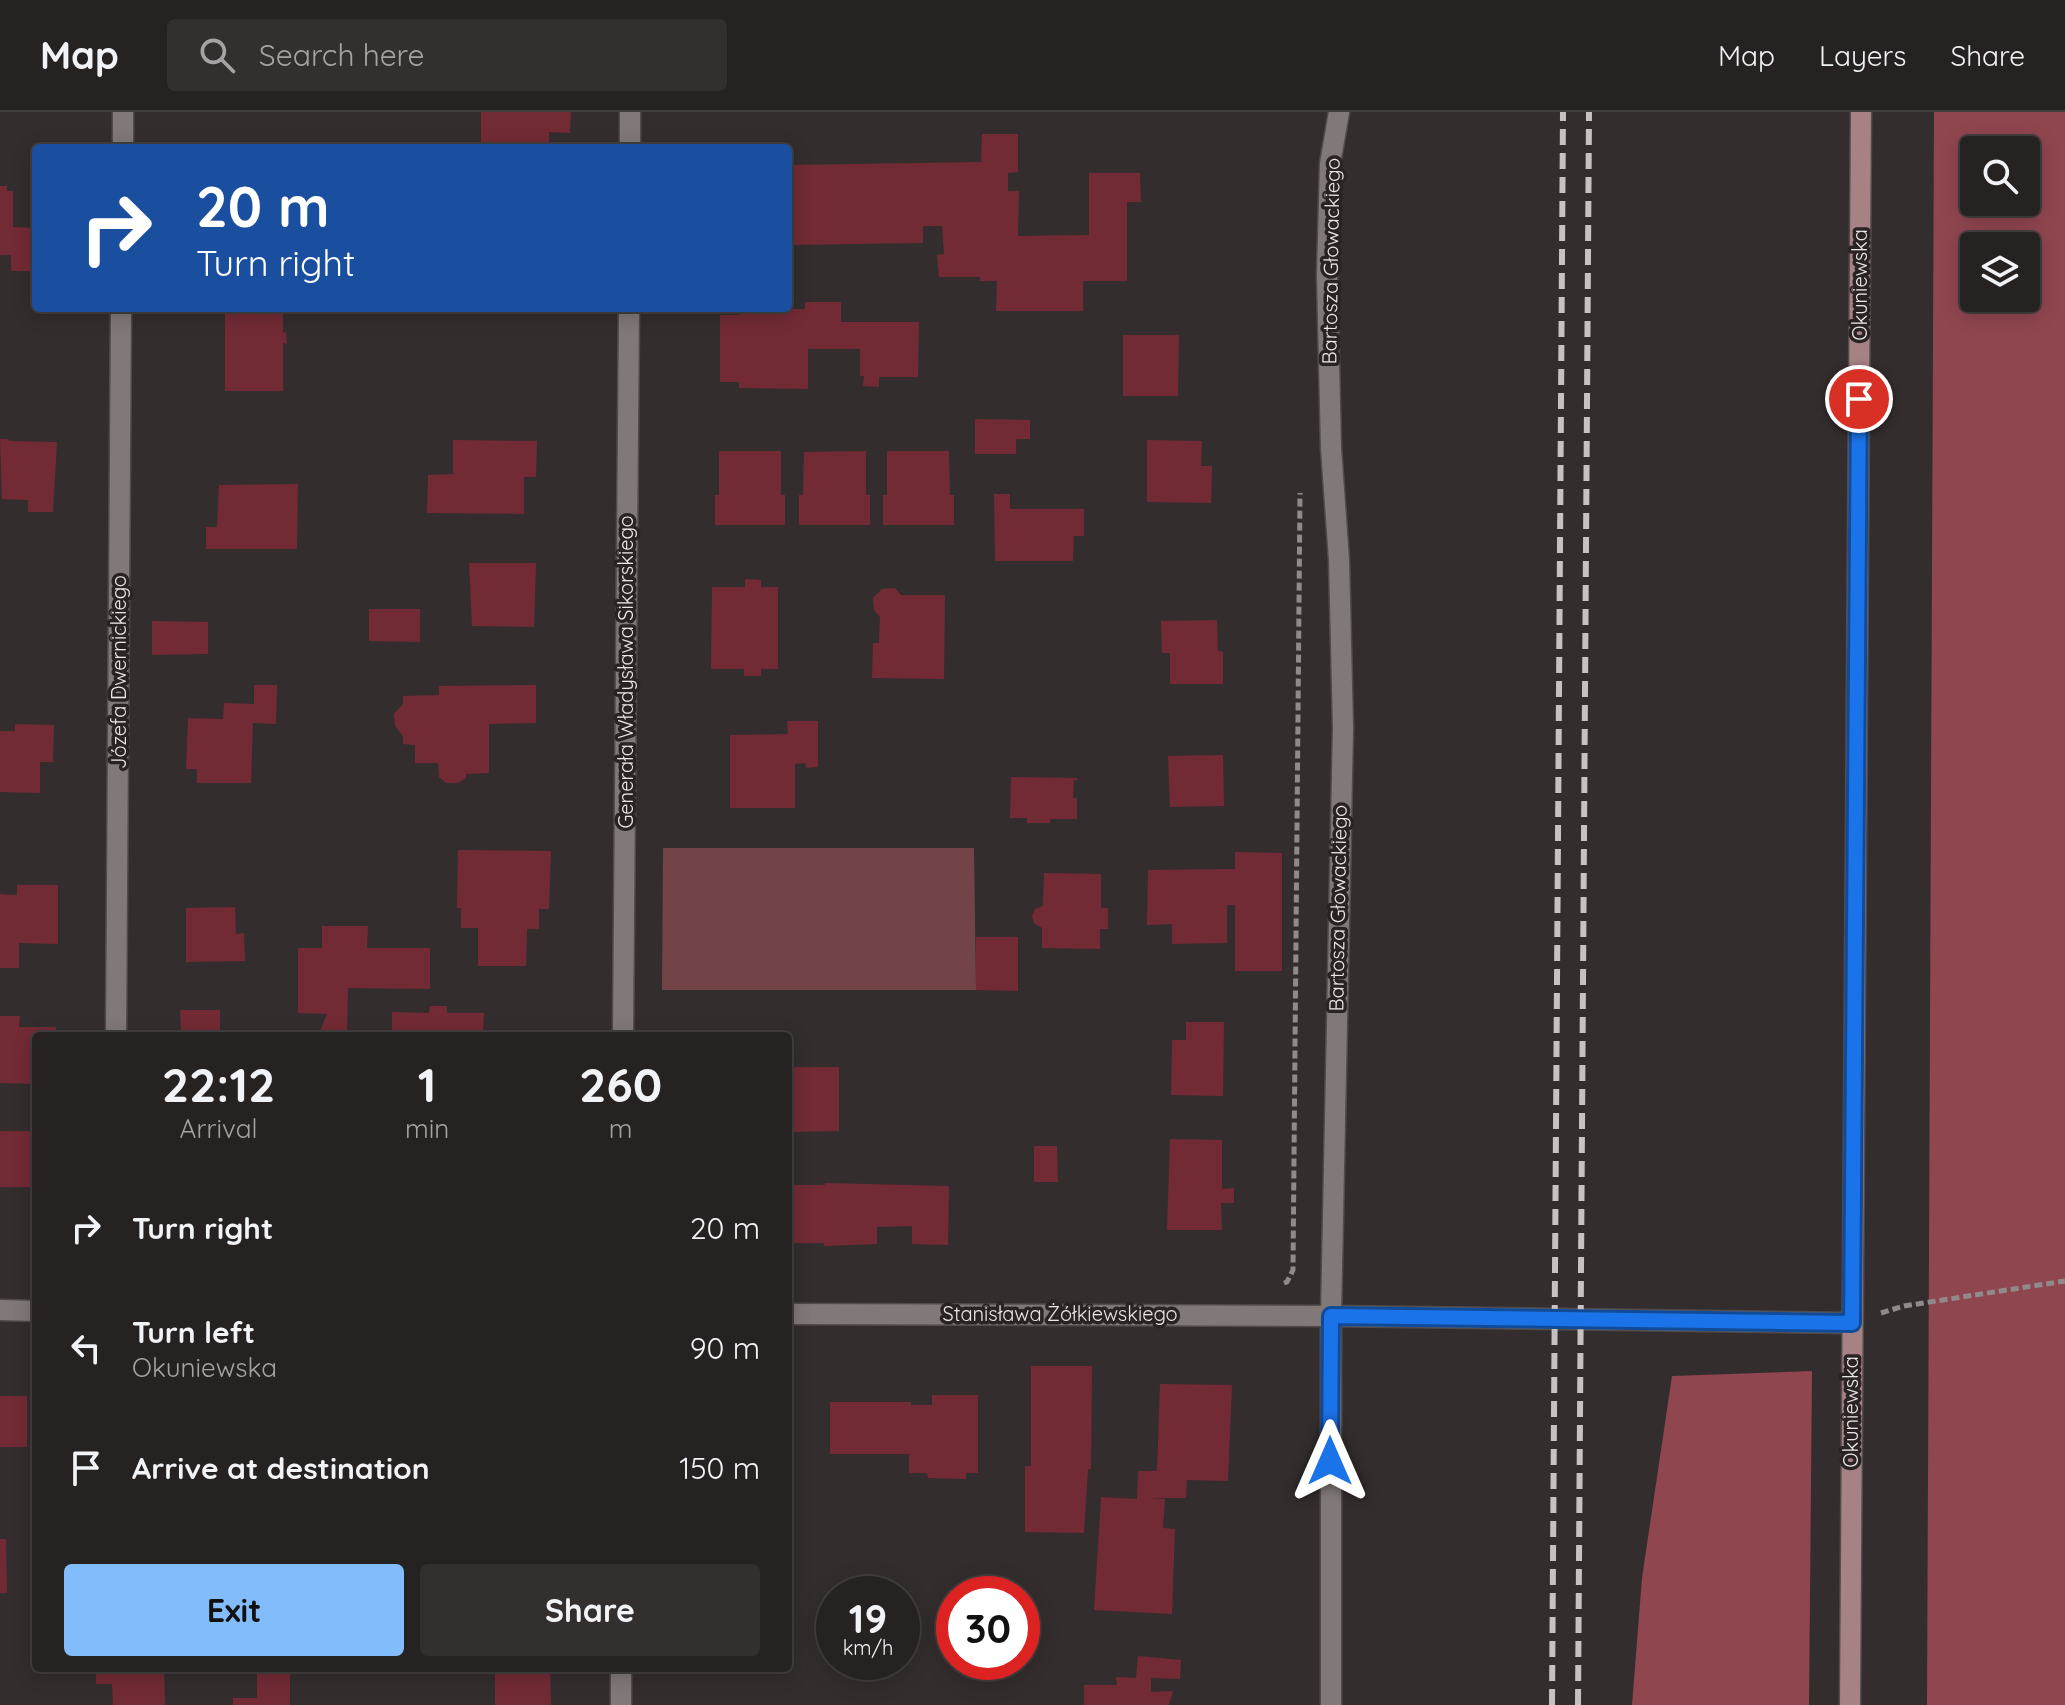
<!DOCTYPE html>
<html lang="en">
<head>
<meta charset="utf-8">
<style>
  :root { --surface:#272222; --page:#332f2f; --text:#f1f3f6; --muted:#a4a4a5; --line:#433f40; --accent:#82bcfa }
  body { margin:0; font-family:Quicksand,sans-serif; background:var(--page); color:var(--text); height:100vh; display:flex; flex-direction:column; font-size:30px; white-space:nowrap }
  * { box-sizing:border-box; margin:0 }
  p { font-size:26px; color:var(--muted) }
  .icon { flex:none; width:44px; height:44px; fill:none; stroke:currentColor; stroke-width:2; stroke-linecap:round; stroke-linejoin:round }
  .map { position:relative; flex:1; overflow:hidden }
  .sheet { position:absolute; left:32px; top:920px; width:760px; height:640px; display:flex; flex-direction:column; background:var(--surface); border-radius:8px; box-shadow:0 4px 20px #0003,0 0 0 2px var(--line) }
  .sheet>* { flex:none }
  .banner { position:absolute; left:32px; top:32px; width:760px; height:168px; border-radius:8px; box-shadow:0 4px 20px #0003,0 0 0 2px var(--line); background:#1a4fa0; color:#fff; overflow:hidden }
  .controls { position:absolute; left:1960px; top:24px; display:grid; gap:16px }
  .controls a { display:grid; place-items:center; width:80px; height:80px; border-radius:8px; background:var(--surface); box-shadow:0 4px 20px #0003,0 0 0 2px var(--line); font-size:40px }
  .speed { position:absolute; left:816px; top:1464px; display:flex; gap:16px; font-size:40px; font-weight:700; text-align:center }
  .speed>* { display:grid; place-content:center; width:104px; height:104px; border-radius:50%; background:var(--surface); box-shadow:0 4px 20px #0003,0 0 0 2px var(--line); line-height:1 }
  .speed small { font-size:20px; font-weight:400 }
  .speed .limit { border:12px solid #d22; background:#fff; color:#111 }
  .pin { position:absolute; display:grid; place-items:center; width:68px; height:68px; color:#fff; margin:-34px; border:4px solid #fff; border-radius:50%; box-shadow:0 2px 8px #0007 }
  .me { position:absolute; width:88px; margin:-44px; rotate:0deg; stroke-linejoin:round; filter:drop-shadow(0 0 6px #0008) }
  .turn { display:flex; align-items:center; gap:28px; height:168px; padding:0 32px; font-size:36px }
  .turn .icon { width:104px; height:104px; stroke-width:2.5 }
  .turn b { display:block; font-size:56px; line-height:68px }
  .eta { display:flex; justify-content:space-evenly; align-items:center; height:136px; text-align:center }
  .eta b { font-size:48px; font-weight:800; line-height:56px }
  .button { display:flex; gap:16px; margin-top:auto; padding:16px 32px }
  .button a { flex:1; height:92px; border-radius:8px; background:var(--accent); color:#111; font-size:32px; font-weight:800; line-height:92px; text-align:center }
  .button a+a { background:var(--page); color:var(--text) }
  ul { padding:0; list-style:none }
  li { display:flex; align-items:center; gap:24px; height:120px; padding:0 32px }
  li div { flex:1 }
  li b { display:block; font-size:30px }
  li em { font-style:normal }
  header { display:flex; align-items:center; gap:48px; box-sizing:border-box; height:112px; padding:0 40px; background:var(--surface); border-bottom:2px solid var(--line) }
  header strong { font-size:38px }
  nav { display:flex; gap:44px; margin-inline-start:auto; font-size:28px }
  .search { width:560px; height:72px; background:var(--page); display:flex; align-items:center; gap:20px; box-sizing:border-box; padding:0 28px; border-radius:8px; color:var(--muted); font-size:30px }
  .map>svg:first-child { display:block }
</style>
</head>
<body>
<header>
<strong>Map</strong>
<div class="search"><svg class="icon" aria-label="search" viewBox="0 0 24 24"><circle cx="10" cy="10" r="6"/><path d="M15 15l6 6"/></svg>Search here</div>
<nav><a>Map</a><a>Layers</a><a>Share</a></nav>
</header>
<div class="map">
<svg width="2065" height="1593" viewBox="0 0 2065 1593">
  <rect width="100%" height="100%" fill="#342d2d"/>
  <path fill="#724448" d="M663,736h311l2,142h-314z"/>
  <g fill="#90464f" fill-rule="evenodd">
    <path d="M1934,0h131v1593h-138zM1974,38h52v52h-52zM1974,134h52v52h-52z"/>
    <path d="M1812,1259l-3,334h-177l10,-127 30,-202z"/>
  </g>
  <g fill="#722b35">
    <path d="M481,0h90l-1,21 -21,-1v16h-68z"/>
    <path d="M982,22h36v38l-10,1v18h11l-1,45 71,-1v-62h51l1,29h-14v79h-44v30h-87l1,-30h-17v-4h-41l-2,-22 7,-1 -2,-28h-19v17l-135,2v-80l193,-3z"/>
    <path d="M0,74h7v5h6v36l23,1v43h-25v-16h-11z"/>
    <path d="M805,190h36v20h78l-1,55h-39v10l-16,-1 1,-10h-4v-27h-52v40l-69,-1v-6h-19v-67h19l1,-6h65z"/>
    <path d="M225,196h58v25l3,-1 1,12 -4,-1v48h-58z"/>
    <path d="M1123,223h56l-1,61h-55z"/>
    <path d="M975,307l55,1v19h-14v15h-41z"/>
    <path d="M0,327h8l1,2 48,1 -4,70h-25v-12l-26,-1z"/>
    <path d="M453,328l84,1 -1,36h-12v37l-97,-1 1,-38 25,-1z"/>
    <path d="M1147,328l55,1 -1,25h11l-1,37 -64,-1z"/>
    <path d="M719,339h62v44h4v30h-70v-30h4z"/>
    <path d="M866,339v44h4v30h-71v-30h4l1,-43z"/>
    <path d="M887,339h62l1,44h4v30h-71v-30h4z"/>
    <path d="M298,372l-1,65h-91v-22h11l2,-42z"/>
    <path d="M994,382h16v15h74v27h-10l-1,25h-78z"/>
    <path d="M469,451h67l-2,64 -62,-1z"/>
    <path d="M745,467l16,1v7h17v82h-17v7h-17v-7h-33l1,-82h33z"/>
    <path d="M895,476l6,7h44l-1,84 -72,-1 1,-35h6l1,-26 -6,-7 -1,-12 9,-9z"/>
    <path d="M369,497h51v33l-51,-1z"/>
    <path d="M1217,508l1,31 5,1v32h-53v-31h-8l-1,-32z"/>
    <path d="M152,509l56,1v32l-56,1z"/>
    <path d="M254,573h23l-1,39 -23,-1 -2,60h-54v-14h-11l2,-51 35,1 1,-16 30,1z"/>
    <path d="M536,573v38l-47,1v49l-23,1v4l-8,5h-12l-7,-6 -1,-14h-23v-18l-12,-1v-8l-8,-10 -1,-12 9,-10v-8l36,-1v-9z"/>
    <path d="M787,609h31v46l-12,1 -1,-5 -10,1v44h-65v-73l58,-1z"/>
    <path d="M15,612l39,1 -1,37h-13v31l-40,-1v-61h15z"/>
    <path d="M1223,643l1,51 -54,1 -2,-51z"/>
    <path d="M1011,665l66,1v3l-3,-1 -1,18h4v21h-27v4h-23v-5h-17z"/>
    <path d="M458,738l93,1 -2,58h-10v20h-12l-1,37h-48v-38h-17v-20h-4z"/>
    <path d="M1235,740l47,1v118h-47v-66h-8v38l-55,1v-20l-25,1 1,-55 87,-1z"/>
    <path d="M1044,761l57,1v34h7v21h-8v20l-58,-1v-20l-8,-5 -2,-7 3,-7 8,-3z"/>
    <path d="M17,773h41v59l-39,-1v25h-19v-74l17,1z"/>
    <path d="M235,795l1,27 8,-1 1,28 -59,1v-54z"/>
    <path d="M322,814h46l-1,22h63v41l-82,-1 -1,48h-29l9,-22 -29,-1v-65h24z"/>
    <path d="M976,825h42v54l-42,-1z"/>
    <path d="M430,894h17v7h37l-1,23h-91v-24l37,1z"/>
    <path d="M180,898h40v26h-39z"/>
    <path d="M0,904h20l-1,11h37v9h-20v48l-36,-1z"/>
    <path d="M1186,910h38l-1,74 -52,-1 1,-55h14z"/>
    <path d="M793,955h46v64l-47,1v-22h-4v-13h4z"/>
    <rect x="0" y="1019" width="36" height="56"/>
    <path d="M1170,1027l52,1v49l12,-1v15h-13l1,27h-55z"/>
    <path d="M1034,1034h23l1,36h-24z"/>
    <path d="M825,1071l124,3 -1,59 -36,-1v-18l-35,1v17l-53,2v-3h-36v-58h37z"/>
    <path d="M1031,1254h61l-1,103h-3l-4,64 -59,-1v-66h6z"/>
    <path d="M1160,1272l72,1 -4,96 -41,-1 -1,18h-36l15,1 -2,29 12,1 -3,85 -78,-4 7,-113 36,2 1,-28h19z"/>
    <path d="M932,1283h46v78h-12v6l-38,-1 -1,-5h-18v-19h-79v-52h81v3h21z"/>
    <rect x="0" y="1284" width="27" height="51"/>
    <path d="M0,1427h6l1,54h-7z"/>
    <path d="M1138,1544l43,4 -1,19 -29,-1v14l22,-1 -4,14h-85v-20h33l-1,-8 20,1z"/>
    <path d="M96,1556h68l1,37h-52l-1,-21h-16z"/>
    <path d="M257,1556h33v37h-57v-7h24z"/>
    <path d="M495,1556h55l1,37h-56z"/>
  </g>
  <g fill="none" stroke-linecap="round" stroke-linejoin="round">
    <defs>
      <g id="minor">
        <path d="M123,36v-36"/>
        <path d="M630,36v-36"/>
        <path d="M116,924l5,-728"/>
        <path d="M623,924l6,-728"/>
        <path d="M0,1198l36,1"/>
        <path d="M788,1202l543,2"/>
        <path d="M621,1593v-37"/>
        <path d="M1331,1593v-389l12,-588 -4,-168 -8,-112 -4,-173 3,-111 9,-52"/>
      </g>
      <path id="tertiary" d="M1331,1204l521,7"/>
      <path id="secondary" d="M1850,1593l11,-1593"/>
    </defs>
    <use href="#minor" stroke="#524b4b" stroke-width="23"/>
    <use href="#tertiary" stroke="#524b4b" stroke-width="23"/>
    <use href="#secondary" stroke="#524b4b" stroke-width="23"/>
    <g stroke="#908a8a" stroke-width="5" stroke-dasharray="8 4" stroke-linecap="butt">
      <path d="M1284,1171l3,-1 6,-12 7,-777"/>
      <path d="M1881,1201l23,-7 161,-25"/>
    </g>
    <use href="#minor" stroke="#817878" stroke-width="20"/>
    <use href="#tertiary" stroke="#817878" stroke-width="20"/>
    <use href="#secondary" stroke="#a68285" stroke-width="20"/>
    <g stroke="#c7c1c1" stroke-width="6" stroke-dasharray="16 8" stroke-linecap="butt">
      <path d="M1552,1593l11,-1593"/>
      <path d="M1578,1593l11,-1593"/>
    </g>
  </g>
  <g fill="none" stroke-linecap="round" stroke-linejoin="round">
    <defs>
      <path id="route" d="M1330,1349l1,-145 521,7 7,-924"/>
    </defs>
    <use href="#route" stroke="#114b97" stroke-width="20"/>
    <use href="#route" stroke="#1a73e8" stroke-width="14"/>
  </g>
  <g text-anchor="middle" stroke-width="7" stroke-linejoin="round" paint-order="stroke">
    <g font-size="20" fill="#ebe6e6" stroke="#2a2323">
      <text transform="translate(1331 149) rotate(-89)" y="7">Bartosza Głowackiego</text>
      <text transform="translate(1860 173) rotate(-90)" y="7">Okuniewska</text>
      <text transform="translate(119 560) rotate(-90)" y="7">Józefa Dwernickiego</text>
      <text transform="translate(626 560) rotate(-90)" y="7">Generała Władysława Sikorskiego</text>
      <text transform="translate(1338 796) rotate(-89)" y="7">Bartosza Głowackiego</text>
      <text x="1060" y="1209">Stanisława Żółkiewskiego</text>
      <text transform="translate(1851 1300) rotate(-90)" y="7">Okuniewska</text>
    </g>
  </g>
</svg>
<div class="controls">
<a><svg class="icon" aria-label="search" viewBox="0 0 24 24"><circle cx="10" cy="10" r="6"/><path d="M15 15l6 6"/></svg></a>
<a><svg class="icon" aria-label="layers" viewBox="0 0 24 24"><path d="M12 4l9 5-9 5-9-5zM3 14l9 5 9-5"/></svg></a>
</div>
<div class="speed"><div>19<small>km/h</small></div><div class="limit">30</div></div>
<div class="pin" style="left:1859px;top:287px;background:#d93025"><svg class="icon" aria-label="arrive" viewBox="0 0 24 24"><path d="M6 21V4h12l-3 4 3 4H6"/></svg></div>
<svg class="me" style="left:1330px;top:1349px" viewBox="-20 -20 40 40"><path d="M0-17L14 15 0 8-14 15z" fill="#1a73e8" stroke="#fff" stroke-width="4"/></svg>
<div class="banner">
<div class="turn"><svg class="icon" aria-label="right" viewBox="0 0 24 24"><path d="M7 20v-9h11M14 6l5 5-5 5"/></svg><div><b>20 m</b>Turn right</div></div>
</div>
<section class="sheet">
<div class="eta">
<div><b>22:12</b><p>Arrival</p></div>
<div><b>1</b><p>min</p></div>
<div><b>260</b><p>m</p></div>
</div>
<ul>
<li><svg class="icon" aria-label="right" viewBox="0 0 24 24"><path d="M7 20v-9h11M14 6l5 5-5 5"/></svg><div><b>Turn right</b></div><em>20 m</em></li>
<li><svg class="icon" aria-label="left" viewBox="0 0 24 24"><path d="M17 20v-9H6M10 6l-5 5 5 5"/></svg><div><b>Turn left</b><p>Okuniewska</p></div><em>90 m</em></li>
<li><svg class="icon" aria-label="arrive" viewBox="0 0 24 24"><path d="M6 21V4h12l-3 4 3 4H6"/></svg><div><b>Arrive at destination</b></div><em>150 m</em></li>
</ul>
<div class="button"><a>Exit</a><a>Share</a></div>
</section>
</div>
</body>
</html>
